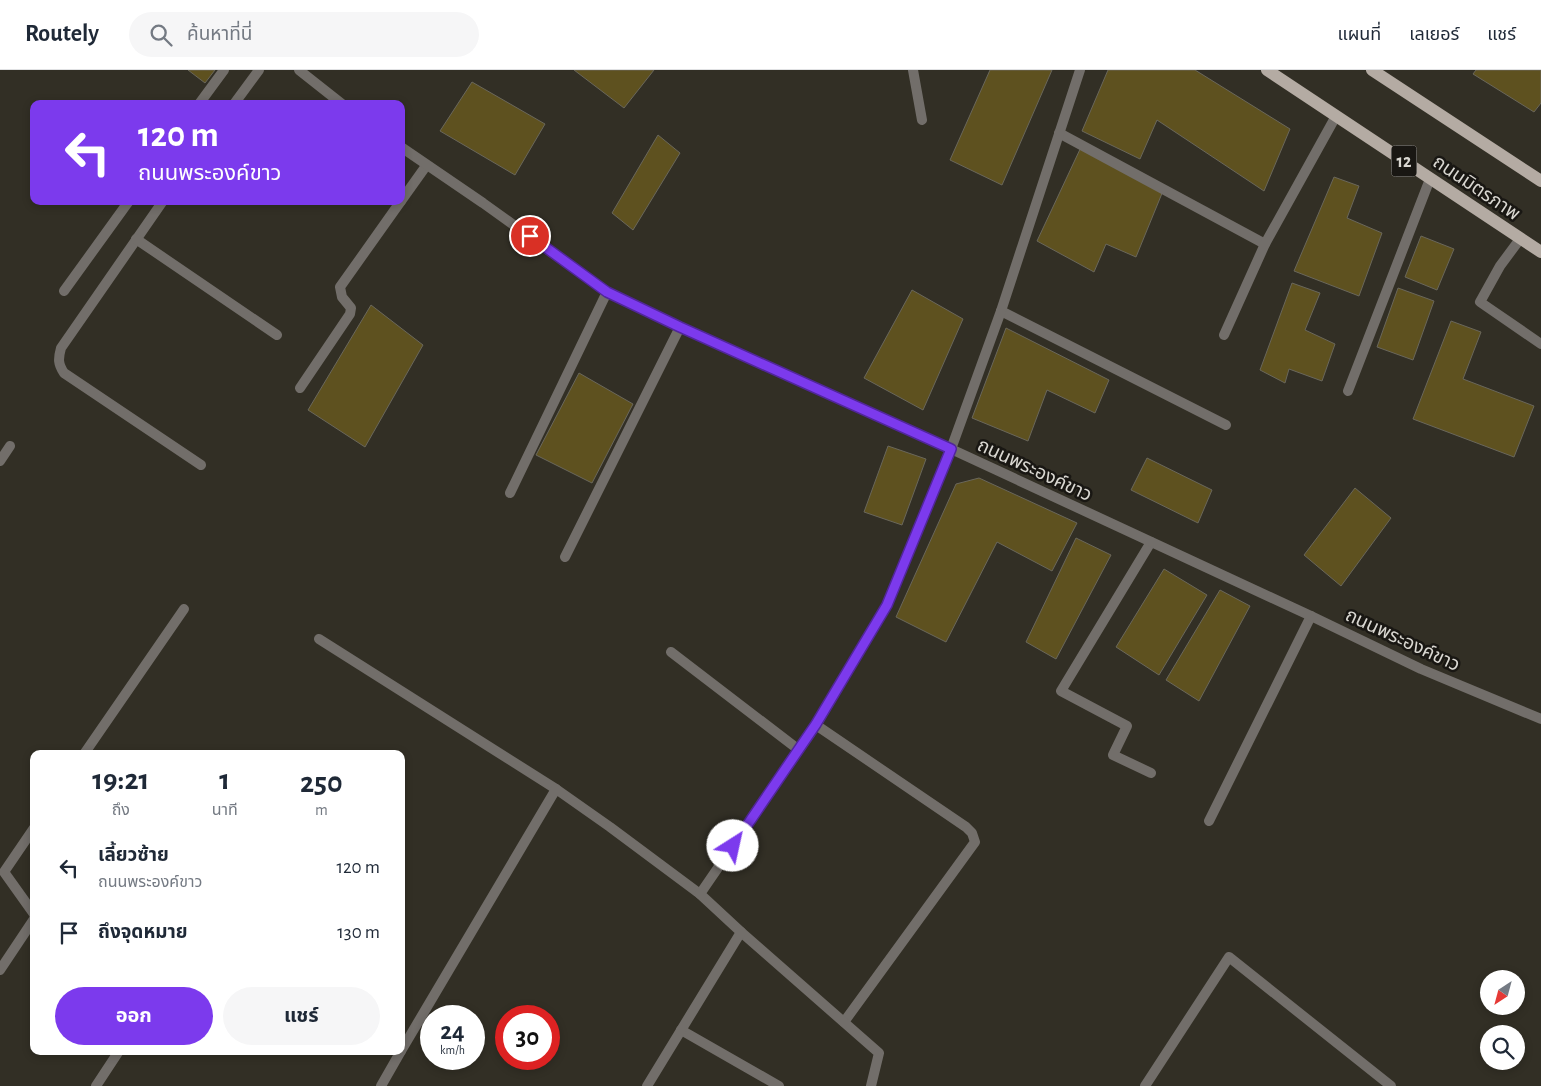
<!DOCTYPE html>
<html lang="th">
<head>
<meta charset="utf-8">
<style>
  :root { --surface:#fff; --page:#f6f6f7; --text:#1f2937; --muted:#747a83; --line:#e0e1e3; --accent:#7c3aed }
  body { margin:0; font-family:"Alegreya Sans","Noto Sans Thai",sans-serif; background:var(--page); color:var(--text); height:100vh; display:flex; flex-direction:column; font-size:19px; white-space:nowrap }
  * { box-sizing:border-box; margin:0 }
  p { font-size:16px; color:var(--muted) }
  .icon { flex:none; width:28px; height:28px; fill:none; stroke:currentColor; stroke-width:2; stroke-linecap:round; stroke-linejoin:round }
  .map { position:relative; flex:1; overflow:hidden }
  .panel { position:absolute; left:30px; top:680px; width:375px; height:305px; display:flex; flex-direction:column; background:var(--surface); border-radius:10px; box-shadow:0 2px 8px #0003 }
  .panel>* { flex:none }
  .hud { position:absolute; left:30px; top:30px; width:375px; height:105px; border-radius:10px; box-shadow:0 2px 8px #0003; background:#7c3aed; color:#fff; overflow:hidden }
  .needle { width:32px; rotate:216deg }
  .buttons { position:absolute; left:1480px; top:900px; display:grid; gap:10px }
  .buttons a { display:grid; place-items:center; width:45px; height:45px; border-radius:50%; background:var(--surface); box-shadow:0 2px 8px #0003; font-size:25px }
  .speed { position:absolute; left:420px; top:935px; display:flex; gap:10px; font-size:25px; font-weight:700; text-align:center }
  .speed>* { display:grid; place-content:center; width:65px; height:65px; border-radius:50%; background:var(--surface); box-shadow:0 2px 8px #0003; line-height:1 }
  .speed small { font-size:12px; font-weight:400 }
  .speed .limit { border:8px solid #d22; background:#fff; color:#111 }
  .pin { position:absolute; display:grid; place-items:center; width:42px; height:42px; color:#fff; margin:-21px; border:2px solid #fff; border-radius:50%; box-shadow:0 1px 5px #0007 }
  .me { position:absolute; width:55px; margin:-28px; rotate:35deg; stroke-linejoin:round; filter:drop-shadow(0 0 4px #0008) }
  .turn { display:flex; align-items:center; gap:18px; height:105px; padding:0 25px; font-size:22px }
  .turn .icon { width:65px; height:65px; stroke-width:2.5 }
  .turn b { display:block; font-size:35px; line-height:42px }
  .eta { display:flex; justify-content:space-evenly; align-items:center; height:85px; text-align:center }
  .eta b { font-size:30px; font-weight:700; line-height:35px }
  .cta { display:flex; gap:10px; margin-top:auto; padding:10px 25px }
  .cta a { flex:1; height:58px; border-radius:30px; background:var(--accent); color:#fff; font-size:20px; font-weight:700; line-height:58px; text-align:center }
  .cta a+a { background:var(--page); color:var(--text) }
  ul { padding:0; list-style:none }
  li { display:flex; align-items:center; gap:15px; height:65px; padding:0 25px }
  li div { flex:1 }
  li b { display:block; font-size:19px }
  li em { font-style:normal }
  header { display:flex; align-items:center; gap:30px; box-sizing:border-box; height:70px; padding:0 25px; background:var(--surface); border-bottom:1px solid var(--line) }
  header strong { font-size:24px }
  nav { display:flex; gap:28px; margin-inline-start:auto; font-size:18px }
  .search { width:350px; height:45px; background:var(--page); display:flex; align-items:center; gap:12px; box-sizing:border-box; padding:0 18px; border-radius:28px; color:var(--muted); font-size:19px }
  .map>svg:first-child { display:block }
</style>
</head>
<body>
<header>
<strong>Routely</strong>
<div class="search"><svg class="icon" aria-label="search" viewBox="0 0 24 24"><circle cx="10" cy="10" r="6"/><path d="M15 15l6 6"/></svg>ค้นหาที่นี่</div>
<nav><a>แผนที่</a><a>เลเยอร์</a><a>แชร์</a></nav>
</header>
<div class="map">
<svg width="1541" height="1016" viewBox="0 0 1541 1016">
  <rect width="100%" height="100%" fill="#322f25"/>
  <g fill="#5e511f" stroke="#6a675b">
    <path d="M188,0h27l-10,13z"/>
    <path d="M574,0h80l-30,38z"/>
    <path d="M990,0h62l-50,115 -52,-25z"/>
    <path d="M1108,0h87l95,59 -26,62 -107,-71 -17,39 -58,-28z"/>
    <path d="M1476,0h65v33l-7,9 -61,-38z"/>
    <path d="M472,12l73,42 -30,51 -75,-44z"/>
    <path d="M658,65l22,18 -47,77 -21,-17z"/>
    <path d="M1082,75l83,41 -29,71 -30,-13 -12,28 -57,-31z"/>
    <path d="M1334,107l25,9 -12,32 35,15 -23,63 -65,-25z"/>
    <path d="M1421,166l33,13 -17,41 -32,-13z"/>
    <path d="M1292,213l28,10 -15,37 30,14 -13,37 -33,-12 -4,14 -25,-13z"/>
    <path d="M1398,218l36,13 -21,59 -36,-13z"/>
    <path d="M912,220l51,29 -40,91 -59,-32z"/>
    <path d="M371,235l52,40 -58,102 -57,-37z"/>
    <path d="M1451,251l30,11 -18,47 71,27 -20,51 -101,-38z"/>
    <path d="M1006,258l103,52 -14,33 -48,-23 -19,51 -56,-23z"/>
    <path d="M579,303l54,31 -41,79 -56,-28z"/>
    <path d="M888,376l38,13 -24,66 -38,-13z"/>
    <path d="M1147,388l65,32 -14,33 -67,-33z"/>
    <path d="M979,408l98,45 -25,48 -55,-29 -51,100 -50,-25 60,-133z"/>
    <path d="M1355,418l36,30 -50,68 -37,-31z"/>
    <path d="M1076,468l35,17 -55,104 -30,-17z"/>
    <path d="M1164,499l43,26 -48,80 -43,-28z"/>
    <path d="M1220,520l30,16 -51,95 -33,-21z"/>
  </g>
  <g fill="none" stroke-linecap="round" stroke-linejoin="round">
    <g stroke="#726e6a" stroke-width="10">
      <path d="M913,0l9,50"/>
      <path d="M1059,63l206,111"/>
      <path d="M1520,169l-20,27 -20,36 61,42"/>
      <path d="M1224,265l41,-91 71,-128"/>
      <path d="M1151,472l-90,149 66,35 -14,29 38,18"/>
      <path d="M671,582l128,98"/>
    </g>
    <g stroke="#726e6a" stroke-width="10">
      <path d="M199,34l25,-34"/>
      <path d="M234,34l25,-34"/>
      <path d="M163,131l-102,147c-3,11 -3,16 3,25l137,92"/>
      <path d="M401,131l25,-35"/>
      <path d="M136,169l141,96"/>
      <path d="M64,221l65,-90"/>
      <path d="M1001,241l225,114"/>
      <path d="M300,318l50,-74 1,-6 -9,-11 -2,-10 61,-86"/>
      <path d="M1348,321l82,-212"/>
      <path d="M0,391l10,-15"/>
      <path d="M510,423l97,-201"/>
      <path d="M565,487l115,-230"/>
      <path d="M319,569l237,150"/>
      <path d="M816,655l150,102 6,6 3,9 -131,180"/>
      <path d="M84,684l100,-145"/>
      <path d="M1209,751l102,-205"/>
      <path d="M34,758l-30,44 30,42"/>
      <path d="M741,862l138,121 -8,33"/>
      <path d="M0,900l34,-51"/>
      <path d="M681,960l98,56"/>
      <path d="M401,981l155,-262 54,38 90,67"/>
      <path d="M96,1016l23,-35"/>
      <path d="M381,1016l20,-35"/>
      <path d="M647,1016l94,-154 -41,-38 116,-169 71,-120 64,-156 50,-138 79,-241"/>
      <path d="M1145,1016l84,-129 162,129"/>
    </g>
    <g stroke="#726e6a" stroke-width="10">
      <path d="M299,0l43,34"/>
      <path d="M401,77l82,56 124,89 73,35 271,122 360,167 110,53 120,50"/>
    </g>
    <g stroke="#b4aba3" stroke-width="12">
      <path d="M1267,0l274,182"/>
      <path d="M1372,0l169,111"/>
    </g>
  </g>
  <g fill="none" stroke-linecap="round" stroke-linejoin="round">
    <defs>
      <path id="route" d="M530,166l77,56 73,35 271,122 -64,156 -71,119 -83,122"/>
    </defs>
    <use href="#route" stroke="#51269a" stroke-width="12"/>
    <use href="#route" stroke="#7c3aed" stroke-width="9"/>
  </g>
  <g text-anchor="middle" stroke-width="5" stroke-linejoin="round" paint-order="stroke">
    <rect fill="#191713" stroke="#9f9d98" stroke-width="1" x="1391.5" y="75.5" width="25" height="31" rx="4"/>
    <g font-size="18" font-weight="bold" fill="#d9d7d1">
      <text x="1404" y="97">12</text>
    </g>
    <g font-size="19" fill="#d9d7d1" stroke="#191713">
      <text transform="translate(1477 117) rotate(34)" y="7">ถนนมิตรภาพ</text>
      <text transform="translate(1035 399) rotate(25)" y="7">ถนนพระองค์ขาว</text>
      <text transform="translate(1403 569) rotate(25)" y="7">ถนนพระองค์ขาว</text>
    </g>
  </g>
</svg>
<div class="buttons">
<a><svg class="needle" viewBox="-14 -14 28 28"><path d="M0-13l5 13h-10z" fill="#e53935"/><path d="M0 13l5-13h-10z" fill="#747a83"/></svg></a>
<a><svg class="icon" aria-label="search" viewBox="0 0 24 24"><circle cx="10" cy="10" r="6"/><path d="M15 15l6 6"/></svg></a>
</div>
<div class="speed"><div>24<small>km/h</small></div><div class="limit">30</div></div>
<div class="pin" style="left:530px;top:166px;background:#d93025"><svg class="icon" aria-label="arrive" viewBox="0 0 24 24"><path d="M6 21V4h12l-3 4 3 4H6"/></svg></div>
<svg class="me" style="left:733px;top:776px" viewBox="-20 -20 40 40"><circle r="19" fill="#fff"/><path d="M0-13L10 11 0 6-10 11z" fill="#7c3aed"/></svg>
<div class="hud">
<div class="turn"><svg class="icon" aria-label="left" viewBox="0 0 24 24"><path d="M17 20v-9H6M10 6l-5 5 5 5"/></svg><div><b>120 m</b>ถนนพระองค์ขาว</div></div>
</div>
<section class="panel">
<div class="eta">
<div><b>19:21</b><p>ถึง</p></div>
<div><b>1</b><p>นาที</p></div>
<div><b>250</b><p>m</p></div>
</div>
<ul>
<li><svg class="icon" aria-label="left" viewBox="0 0 24 24"><path d="M17 20v-9H6M10 6l-5 5 5 5"/></svg><div><b>เลี้ยวซ้าย</b><p>ถนนพระองค์ขาว</p></div><em>120 m</em></li>
<li><svg class="icon" aria-label="arrive" viewBox="0 0 24 24"><path d="M6 21V4h12l-3 4 3 4H6"/></svg><div><b>ถึงจุดหมาย</b></div><em>130 m</em></li>
</ul>
<div class="cta"><a>ออก</a><a>แชร์</a></div>
</section>
</div>
</body>
</html>
